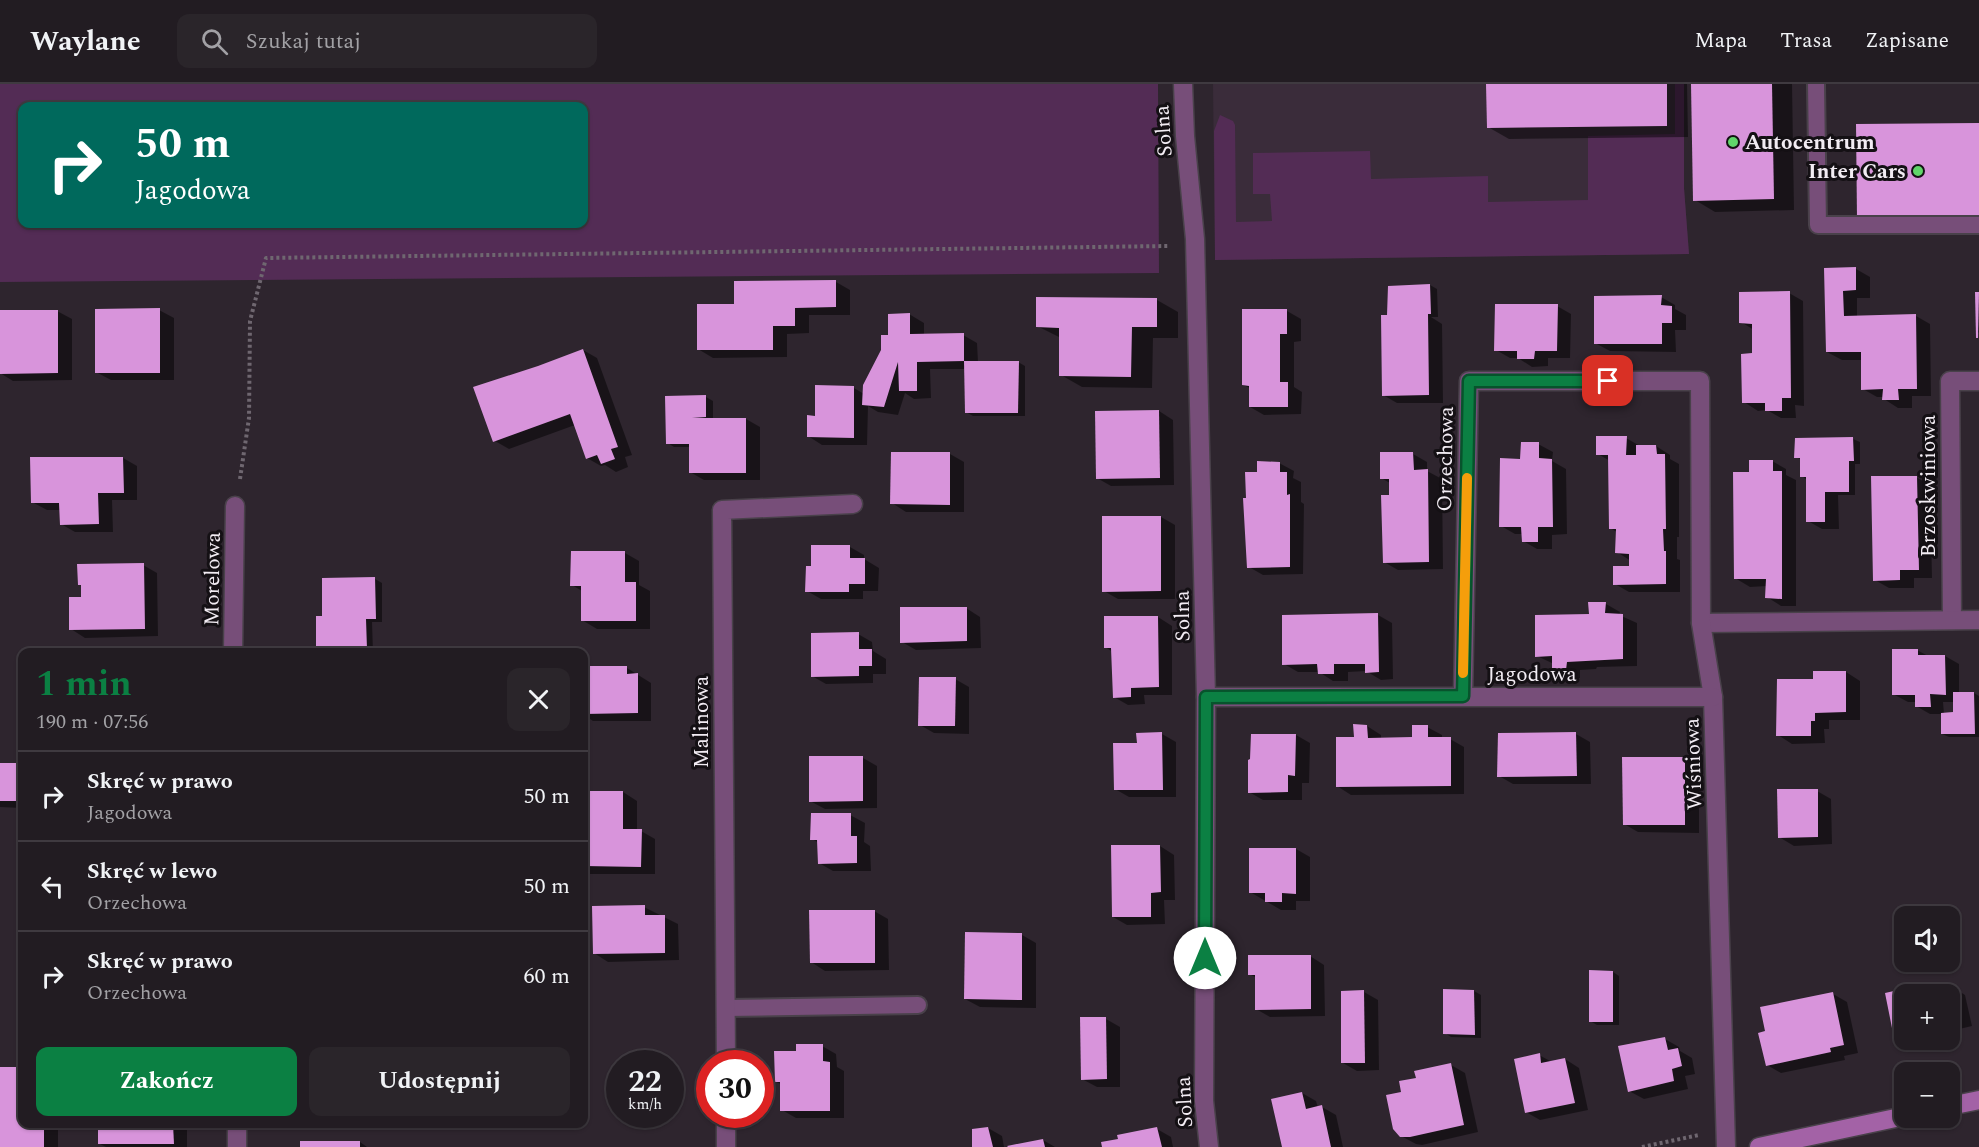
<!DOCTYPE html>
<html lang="pl">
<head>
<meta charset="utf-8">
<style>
  :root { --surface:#221c22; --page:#2a252a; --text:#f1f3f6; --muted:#a2a1a5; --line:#3f3a40; --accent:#0b8043 }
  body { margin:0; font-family:Spectral,serif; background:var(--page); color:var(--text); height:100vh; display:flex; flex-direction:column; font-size:22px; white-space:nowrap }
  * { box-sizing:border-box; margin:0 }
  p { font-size:20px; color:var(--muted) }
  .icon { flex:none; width:33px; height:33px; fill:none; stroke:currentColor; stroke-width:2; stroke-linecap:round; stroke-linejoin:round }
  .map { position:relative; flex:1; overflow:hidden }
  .side { position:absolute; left:18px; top:564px; width:570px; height:480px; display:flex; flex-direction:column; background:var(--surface); border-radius:12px; box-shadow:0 2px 4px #0004,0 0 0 2px var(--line) }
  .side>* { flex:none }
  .banner { position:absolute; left:18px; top:18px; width:570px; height:126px; border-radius:12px; box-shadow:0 2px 4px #0004,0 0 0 2px var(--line); background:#00695c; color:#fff; overflow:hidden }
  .fabs { position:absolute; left:1894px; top:822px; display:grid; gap:12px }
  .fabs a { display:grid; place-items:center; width:66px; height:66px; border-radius:12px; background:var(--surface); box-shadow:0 2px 4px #0004,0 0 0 2px var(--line); font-size:30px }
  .speed { position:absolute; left:606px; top:966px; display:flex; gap:12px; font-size:30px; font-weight:700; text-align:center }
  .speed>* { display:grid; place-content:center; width:78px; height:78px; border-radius:50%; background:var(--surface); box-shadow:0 2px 4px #0004,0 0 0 2px var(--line); line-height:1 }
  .speed small { font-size:15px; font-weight:400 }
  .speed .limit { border:9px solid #d22; background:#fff; color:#111 }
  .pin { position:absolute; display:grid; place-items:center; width:51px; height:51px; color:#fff; margin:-26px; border-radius:12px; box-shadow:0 3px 9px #0006 }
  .me { position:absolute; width:66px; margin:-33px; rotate:0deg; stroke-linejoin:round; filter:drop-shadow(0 0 4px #0008) }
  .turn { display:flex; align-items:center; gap:21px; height:126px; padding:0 18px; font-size:27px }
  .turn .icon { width:78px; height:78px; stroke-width:2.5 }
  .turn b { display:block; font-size:42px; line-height:51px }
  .round { display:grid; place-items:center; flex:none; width:63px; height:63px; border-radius:12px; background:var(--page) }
  .summary { display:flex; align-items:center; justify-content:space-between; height:102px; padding:0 18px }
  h1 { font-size:36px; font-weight:700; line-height:45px; color:var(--accent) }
  .button { display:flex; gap:12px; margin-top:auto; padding:12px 18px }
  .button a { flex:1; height:69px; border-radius:12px; background:var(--accent); color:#fff; font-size:24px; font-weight:700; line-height:69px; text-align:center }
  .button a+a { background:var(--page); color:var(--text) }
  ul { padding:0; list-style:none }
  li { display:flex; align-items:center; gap:18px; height:90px; padding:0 18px; border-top:2px solid var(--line) }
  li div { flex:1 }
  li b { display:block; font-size:22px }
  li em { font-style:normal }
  header { display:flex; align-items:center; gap:36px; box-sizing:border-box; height:84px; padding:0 30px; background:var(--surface); border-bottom:2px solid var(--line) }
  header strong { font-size:28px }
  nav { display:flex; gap:33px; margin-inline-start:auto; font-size:21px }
  .search { width:420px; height:54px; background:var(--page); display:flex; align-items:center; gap:15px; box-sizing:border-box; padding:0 21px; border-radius:12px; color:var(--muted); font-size:22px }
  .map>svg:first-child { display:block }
</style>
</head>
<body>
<header>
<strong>Waylane</strong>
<div class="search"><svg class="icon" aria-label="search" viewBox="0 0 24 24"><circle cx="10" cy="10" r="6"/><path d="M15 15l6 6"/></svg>Szukaj tutaj</div>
<nav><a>Mapa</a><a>Trasa</a><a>Zapisane</a></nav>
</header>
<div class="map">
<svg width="1979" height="1063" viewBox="0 0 1979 1063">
  <rect width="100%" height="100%" fill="#2e252e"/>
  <path fill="#3a2c3a" d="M1213,0h471v104l5,66 -474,6z"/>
  <g fill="#532c55" fill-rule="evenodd">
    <path d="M0,0h1158l1,189 -1159,9zM584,22v118h-562v-118z"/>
    <path d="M1675,0h9v104l5,66 -474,6 -1,-129 6,-16 13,6 2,4 1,97 36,-1 -2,-27h-17v-41l117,-2 1,28 117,-3v26l100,-2v-64l87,-2z"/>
  </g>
  <g fill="#0007" fill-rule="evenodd">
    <path d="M1487,0h200l1,53 -179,2 -21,-12z"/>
    <path d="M1693,0h99l2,126 -79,2 -20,-12z"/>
    <path d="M1826,185h30l14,8v21h-13v19l59,-1 14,8 1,72h-19v12h-14l-14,-9v-2h-7l-14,-8v-29h-21l-15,-8z"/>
    <path d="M836,198l14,8v25h-41v18l-22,1v23l-74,1 -15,-9 38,-44z"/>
    <path d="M1430,201l7,4 1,28h-7l11,7 1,79h-46l-14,-8 8,-78 -2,-30z"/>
    <path d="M1789,209l14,8 1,105 -9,-1 1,13h-15l-14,-8 -9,1 -14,-9 9,-47 1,-25 -13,-8z"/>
    <path d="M1977,210h2v39l-2,-1z"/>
    <path d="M1661,213l14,8v4l11,6v15h-11l1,22 -66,-1 -15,-8z"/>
    <path d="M1157,216l21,12v26h-25l-1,50 -70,-1 -21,-12v-37l-24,-12z"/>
    <path d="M1557,222l14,8 -1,44h-22v8l-16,1 -14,-9h-8l-14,-8z"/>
    <path d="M159,226l15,8v62h-63l-15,-8z"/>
    <path d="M57,227l15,8v61l-59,1 -13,-8v-61z"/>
    <path d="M1287,227l14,8v22l-7,1v45l8,5 -1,22 -37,1 -14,-8v-19l-7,-3z"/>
    <path d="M909,230l15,9v12h39l14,8 1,19h40l7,4v50h-52l-7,-4v-43h-36l1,29 -17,1 -9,-6 -7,22 -20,-3 -10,-6 -1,39h-45l-14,-9 8,-19v-30l38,1 10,6 25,-58z"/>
    <path d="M583,266l14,8 35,97 -7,2 3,10 -12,5 -11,-7 -4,1 -14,-8 -12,-33 -66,24 -14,-8 43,-74z"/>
    <path d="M667,313h39l7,4v18h33l14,8v53h-56l-14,-8v-25h-16l-6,-4z"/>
    <path d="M1159,327l14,9 1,65 -63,1 -14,-8z"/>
    <path d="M1626,354l14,8h16l14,9v4l9,5v73h-2v22l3,1v32h-51l-14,-8 16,-16v-7l-14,-9v-20l-7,-4v-67l-12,-7z"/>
    <path d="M1853,355l7,3v22h-5v31h-17l1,34h-17l-14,-8 -1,-41 -5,-4v-16l-6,-3z"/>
    <path d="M1538,360l15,8 -1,9 14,8 1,65 -15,1v14h-15l-14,-8v-7h-8l-14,-8 21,-66z"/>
    <path d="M950,370l14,8v50h-58l-14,-9z"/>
    <path d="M1413,370l14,8v9l15,8 1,90 -45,1 -14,-8 6,-79 -9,-5z"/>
    <path d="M123,374l14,8v34h-25l1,32h-38l-14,-8v-14h-14l-15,-8z"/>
    <path d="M1772,377l14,8v6l10,5v126h-15l-14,-9v-11l-17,1 -15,-9 16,-104z"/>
    <path d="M1279,379l15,8 -1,7 8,4v20l3,2 -1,70 -40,1 -14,-8 -1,-68 10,-26z"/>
    <path d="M1916,393l14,8 2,93h-18v10h-25l-14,-8z"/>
    <path d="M1161,433l14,8v74h-57l-14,-8z"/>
    <path d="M850,463l14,8v4l15,9 -1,23h-15v8h-42l-14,-8 5,-23z"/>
    <path d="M625,469l14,8v24l11,6v38h-53l-15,-9v-29l-10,-6z"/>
    <path d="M143,481l14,8 1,63 -73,2 -14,-9 11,-31v-12l-3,-2z"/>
    <path d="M375,495l7,4v39h-10l1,30h-49l-7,-4 7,-31z"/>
    <path d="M1606,520l14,8 -1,3 18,8v43l-40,1 -1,2 -16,1v8h-12l-14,-8v-6l-17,-8z"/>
    <path d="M966,524l14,9 1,31 -65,2 -14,-8z"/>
    <path d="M1378,531l14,8 1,56 -12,1 -15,-9 -18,1v9h-15l-14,-9h-21l-14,-8 -1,-47z"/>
    <path d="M1158,533l14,9v69h-28l1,9 -17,1 -14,-8 -1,-45 -8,-5z"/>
    <path d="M858,550l14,8 1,9 13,8v15h-13v9l-47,1 -14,-8z"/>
    <path d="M1917,566l11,6h17l14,8v29h15l5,3v41h-30l-7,-3 1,-20h-13l-14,-8v-4h-8l-15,-8zM1943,618h12v12h-11z"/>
    <path d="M584,584h43l24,15v38h-58l-9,-6z"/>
    <path d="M1846,588l14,9v39h-31v9h-5l1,14 -33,1 -14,-9 36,-55z"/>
    <path d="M955,595l14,8v47l-35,-1 -14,-8z"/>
    <path d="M1367,642l14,9v4l33,-1 13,-11 15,8v3l8,1 14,8v47l-113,1 -14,-9 18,-47z"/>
    <path d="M1162,650l14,8v55h-47l-14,-8 23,-45z"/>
    <path d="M1576,650l14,8 1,42h-78l-14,-8z"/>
    <path d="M1252,651h44l14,8 -1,40h-7v17h-39l-14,-8z"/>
    <path d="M863,674l14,8v42l-52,1 -15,-8z"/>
    <path d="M1684,675l15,8v66l-61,-1 -14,-8z"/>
    <path d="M0,681h22v43l-22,-1z"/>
    <path d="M1817,707l14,8 1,45 -38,2 -15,-9z"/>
    <path d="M623,708l14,9v30h4l14,8v35h-66l-5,-4v-77z"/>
    <path d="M850,731l15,8 -1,19 6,4 1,25h-38l-14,-8v-20l-7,-4z"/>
    <path d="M1160,762l14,9 1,45h-11l1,24 -38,1 -14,-8z"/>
    <path d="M1296,765l14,8v44h-14v9h-15l-31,-18z"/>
    <path d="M644,823l34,17 1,36 -71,2 -14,-9z"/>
    <path d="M874,827l14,8 1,51 -64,1 -14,-9z"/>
    <path d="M1022,851l14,8v65l-56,-1 -15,-8z"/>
    <path d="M1310,872l14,9 1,51 -55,1 -14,-8 1,-31 -8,-4z"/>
    <path d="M1613,888l6,4v49h-22l-7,-4z"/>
    <path d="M1934,900l8,5 9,-3 14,9 7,31 -17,4 1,6 -6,1v-43h-45v46h33l-28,6 -14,-8 -9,-44z"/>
    <path d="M1474,907l7,4v43l-30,-1 -6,-4z"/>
    <path d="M1364,908l14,8 1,70 -22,1 -14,-8z"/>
    <path d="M1833,910l14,8 11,51 -14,3 1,4 -64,13 -14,-8z"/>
    <path d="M1106,935l14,8v60h-23l-15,-8z"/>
    <path d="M1665,955l14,8 1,4 12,7 3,16 -10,2 3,13 -44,10 -15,-8z"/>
    <path d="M822,962l14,8 1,13 7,4v47h-48l-14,-8 -1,-26 -5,-2 21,-30z"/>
    <path d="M1539,971l13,7 13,-3 14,9 9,42 -48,10 -14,-8z"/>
    <path d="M1451,981l14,8 13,59 -56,13 -6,-1 -15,-8 1,-43 16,-14z"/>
    <path d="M22,984v56h36v23h-58v-78z"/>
    <path d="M1302,1009l14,8 2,7 4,-1 14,8 7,32h-60z"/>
    <path d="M100,1040h98l1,4h-12v19h-81l-6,-3z"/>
    <path d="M289,1040h73v1l-69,1z"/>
    <path d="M988,1044l14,8 2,11h-30z"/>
    <path d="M1157,1045l14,8 2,10h-69z"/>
    <path d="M1043,1056l12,7h-45z"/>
    <path d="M360,1058l7,5h-66z"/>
  </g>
  <g fill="#d894db">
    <path d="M1486,0h181v42l-180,2z"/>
    <path d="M1691,0h81l2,115 -81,2z"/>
    <path d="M1979,39v95l-122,1 -1,-95z"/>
    <path d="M1856,183v23l-13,1 1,25 72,-2 1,75h-19l1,11h-17l1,-11 -22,1v-38h-35l-2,-84z"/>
    <path d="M836,196v27l-41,1v18h-22v24h-76v-46h37v-23z"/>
    <path d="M1430,200l1,30h-3l1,81 -47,1 -1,-81h6l1,-29z"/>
    <path d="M1790,207l1,107h-9v13h-17v-8h-23l-1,-49 11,-1v-29l-13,-1v-31z"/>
    <path d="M1975,208h4l-1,46h-2z"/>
    <path d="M1662,211l-1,10 11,1v17h-10v21h-68v-48z"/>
    <path d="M1036,213l121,1v29h-25l-1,50 -72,-1v-48l-23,-1z"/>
    <path d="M1495,220h63l-1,47h-22l-1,8h-17v-8h-23z"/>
    <path d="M160,224v65h-65v-64z"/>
    <path d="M1242,225h45v25h-7v48h8v25h-39v-21l-7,-1z"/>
    <path d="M0,226h58v63l-58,1z"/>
    <path d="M910,229v21l54,-1v28l-47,1v29h-18l-1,-29 -14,45 -22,-2 1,-20 18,-35v-15h7v-21z"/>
    <path d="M583,265l35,98 -7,2 4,10 -14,5 -4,-9 -11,4 -16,-45 -77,28 -20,-55 65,-21z"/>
    <path d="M964,277h55l-1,52h-53z"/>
    <path d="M815,301l39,1v52l-47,-1v-22l8,1z"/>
    <path d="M706,311v22l-14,1h54v55h-57v-29h-23l-1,-48z"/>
    <path d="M1159,326l1,68 -64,1 -1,-68z"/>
    <path d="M1596,352h31l-1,19h10v-10h20l1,9h8l1,75h-3l1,22h2v33l-53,1v-19h16v-12l-14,-1 1,-24h-7l-1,-74h-12z"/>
    <path d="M1853,353l1,24h-5v31h-24v30h-19v-45h-6v-19h-6l1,-20z"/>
    <path d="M1521,358h18v16l13,1 1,68h-15v15h-16l-1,-15h-22l1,-69 20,1z"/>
    <path d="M891,368h59v53l-60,-1z"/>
    <path d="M1380,368h33l1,18 14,-1 1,93 -46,1 -2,-68h8v-16h-9z"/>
    <path d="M30,373h93l1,36h-26l1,31 -39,1 -1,-22h-28z"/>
    <path d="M1749,376h24v11h9v128l-17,-1 1,-19h-32l-1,-107h16z"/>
    <path d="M1257,377l23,1v10h7v23l3,-1v73l-43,1 -4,-70h3l-1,-26h12z"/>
    <path d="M1871,392h46l2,94h-19v10l-27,1z"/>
    <path d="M1102,432h59v75l-59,1z"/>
    <path d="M811,461h39v13h15v26h-16v8h-44l1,-26h5z"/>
    <path d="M571,467h54v31h11v39h-55v-35h-11z"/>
    <path d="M144,479l1,66 -76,1v-33h12v-12h-3l-1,-21z"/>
    <path d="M375,493l1,42h-10l1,30h-51v-33h6v-38z"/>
    <path d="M1588,518h18l-1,11 18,1v45l-56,3 -1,8 -14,1v-15l-17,1v-42l54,-1z"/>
    <path d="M900,523h67v34l-67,2z"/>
    <path d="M1378,529l1,59 -14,1v-9h-31v10h-16l-1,-10 -35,1v-50z"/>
    <path d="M1104,532h54l1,71 -28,1v9l-18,1 -2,-50h-7z"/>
    <path d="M859,548v17h13v17h-13v10l-48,1v-44z"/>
    <path d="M1892,565h26v6h27l1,40 -16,-1 1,13h-16v-12h-23z"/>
    <path d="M584,582h43v8l11,-1v40l-54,1z"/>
    <path d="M1813,587h33v41l-31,1v8h-4v15h-35l1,-57h36z"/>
    <path d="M919,593h37l-1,49h-37z"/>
    <path d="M1953,608h21l1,42h-34v-21l12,-1z"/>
    <path d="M1353,640l14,1 1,13 44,-1v-12h16v12h23v49l-115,1v-50h18z"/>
    <path d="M1162,648l1,58h-49l-1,-47h24l-1,-10z"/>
    <path d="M1576,648l1,44 -80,1 1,-44z"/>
    <path d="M1251,650h45l-1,42 -7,-1v17l-40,1v-33l2,-1z"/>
    <path d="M809,672h54v45l-54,1z"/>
    <path d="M1622,673h63v68h-62z"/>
    <rect x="0" y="679" width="22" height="38"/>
    <path d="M1777,705h41v48l-40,1z"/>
    <path d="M584,707h39v38h19l-1,38 -57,-1z"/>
    <path d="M811,729h40v23h6v27l-39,1 -1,-24h-7z"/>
    <path d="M1111,761h49l1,47 -10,1v24h-39z"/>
    <path d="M1249,764h47v46l-14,-1v9h-17v-9h-16z"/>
    <path d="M645,821v10h20v38l-72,1 -1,-48z"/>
    <path d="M809,826h66v53h-65z"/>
    <path d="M965,848l57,1v67l-58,-1z"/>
    <path d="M1248,871h63v54l-56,1v-35h-7z"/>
    <path d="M1589,886l24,1v51h-24z"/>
    <path d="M1934,898l1,7 16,-4 7,34 -8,1v-26h-45v42l-11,2 -9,-45z"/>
    <path d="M1443,905l31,1 1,45 -32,-1z"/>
    <path d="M1364,906l1,73h-24v-72z"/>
    <path d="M1833,908l11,53 -14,3 1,4 -65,14 -8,-33 7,-2 -5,-24z"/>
    <path d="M1080,933h26l1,62 -26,1z"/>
    <path d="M1665,953l3,13 10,-2 4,18 -10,3 2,12 -46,11 -10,-46z"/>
    <path d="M796,960h27v17l7,1v49h-50v-29h-5l-1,-31h22z"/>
    <path d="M1540,969l1,10 24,-5 10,45 -50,10 -11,-54z"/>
    <path d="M1451,979l13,62 -54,12h-10l-7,-8 -7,-34 15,-3 -2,-11 17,-3 -2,-7z"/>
    <path d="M0,983h22v57h22v23h-44z"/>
    <path d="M1302,1008l4,17 16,-4 9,42h-49l-11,-48z"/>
    <path d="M98,1040h75l1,20h-76z"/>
    <path d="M988,1043l5,20h-21v-18z"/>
    <path d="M1157,1043l5,20h-60l-1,-5 17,-3 -1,-4z"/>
    <path d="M1043,1055l2,8h-37l-1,-1z"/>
    <rect x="300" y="1057" width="60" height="6"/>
  </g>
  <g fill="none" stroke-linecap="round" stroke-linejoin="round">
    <defs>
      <g id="lane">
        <path d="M1816,0l2,141h161"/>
        <path d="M726,924l192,-3"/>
      </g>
      <g id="street">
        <path d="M1183,0l2,52 10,103 11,458 -2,404 5,46"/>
        <path d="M1952,536l-2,-239h29"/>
        <path d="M1701,539l278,-3"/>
        <path d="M233,568l2,-146"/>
        <path d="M1463,612l6,-315h231l1,242 12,74 13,450"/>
        <path d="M1206,613h507"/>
        <path d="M726,980l-4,-554 131,-6"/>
        <path d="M237,1040v23"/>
        <path d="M726,1063v-33"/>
      </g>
      <g id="secondary">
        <path d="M1950,1022l29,-6"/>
        <path d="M1759,1063l146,-31"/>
      </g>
    </defs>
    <use href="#lane" stroke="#49414a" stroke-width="20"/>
    <use href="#street" stroke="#49414a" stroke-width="21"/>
    <use href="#secondary" stroke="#49414a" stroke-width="21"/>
    <g stroke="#6f6770" stroke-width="4" stroke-dasharray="3 3" stroke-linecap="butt">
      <path d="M240,395l9,-61 1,-97 16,-63 902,-12"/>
      <path d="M1642,1063l57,-12"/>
    </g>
    <use href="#lane" stroke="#774e79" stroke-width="16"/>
    <use href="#street" stroke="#774e79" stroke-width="18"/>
    <use href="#secondary" stroke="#a362a6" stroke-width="18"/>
  </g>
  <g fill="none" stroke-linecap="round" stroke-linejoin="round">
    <defs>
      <path id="route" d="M1205,874l1,-261 257,-1 6,-315h139"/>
    </defs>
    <use href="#route" stroke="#07532c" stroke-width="15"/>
    <use href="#route" stroke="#0b8043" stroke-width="10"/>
    <path stroke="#f59e0b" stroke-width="10" d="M1463,589l4,-195"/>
  </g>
  <g fill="#60d56a" stroke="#141014" stroke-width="2">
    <circle cx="1733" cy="58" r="6"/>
    <circle cx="1918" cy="87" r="6"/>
  </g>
  <g text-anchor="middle" stroke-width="6" stroke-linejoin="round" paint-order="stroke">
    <g font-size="21" fill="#f2ecf3" stroke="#141014">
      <text transform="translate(1163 47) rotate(-94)" y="7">Solna</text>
      <text transform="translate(1445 375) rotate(-89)" y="7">Orzechowa</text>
      <text transform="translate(1928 402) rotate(-90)" y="7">Brzoskwiniowa</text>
      <text transform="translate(212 495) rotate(-89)" y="7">Morelowa</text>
      <text transform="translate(1182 532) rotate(-91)" y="7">Solna</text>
      <text x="1532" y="597">Jagodowa</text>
      <text transform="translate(701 638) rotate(-90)" y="7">Malinowa</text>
      <text transform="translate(1693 680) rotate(-92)" y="7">Wiśniowa</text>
      <text transform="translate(1184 1018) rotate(-93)" y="7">Solna</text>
    </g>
    <g font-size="21" font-weight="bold" fill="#f2ecf3" stroke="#141014" text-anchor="start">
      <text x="1745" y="65">Autocentrum</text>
      <text x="1906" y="94" text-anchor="end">Inter Cars</text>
    </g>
  </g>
</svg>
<div class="fabs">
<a><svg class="icon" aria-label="sound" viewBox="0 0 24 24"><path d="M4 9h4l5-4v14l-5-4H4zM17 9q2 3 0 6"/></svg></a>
<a>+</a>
<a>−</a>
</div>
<div class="speed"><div>22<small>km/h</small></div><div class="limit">30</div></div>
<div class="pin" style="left:1608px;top:297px;background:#d93025"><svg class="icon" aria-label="arrive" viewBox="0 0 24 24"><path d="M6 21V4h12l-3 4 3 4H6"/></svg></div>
<svg class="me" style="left:1205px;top:874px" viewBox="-20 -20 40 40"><circle r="19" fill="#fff"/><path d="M0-13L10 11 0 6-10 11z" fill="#0b8043"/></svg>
<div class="banner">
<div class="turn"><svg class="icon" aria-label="right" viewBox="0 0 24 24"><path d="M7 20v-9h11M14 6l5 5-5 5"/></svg><div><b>50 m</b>Jagodowa</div></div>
</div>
<section class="side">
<div class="summary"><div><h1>1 min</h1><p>190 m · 07:56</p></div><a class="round"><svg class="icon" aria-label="close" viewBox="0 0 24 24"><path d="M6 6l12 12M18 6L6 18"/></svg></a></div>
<ul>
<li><svg class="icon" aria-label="right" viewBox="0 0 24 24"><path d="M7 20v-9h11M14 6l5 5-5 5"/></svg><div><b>Skręć w prawo</b><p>Jagodowa</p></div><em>50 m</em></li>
<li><svg class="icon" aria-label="left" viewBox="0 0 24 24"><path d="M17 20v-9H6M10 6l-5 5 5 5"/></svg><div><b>Skręć w lewo</b><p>Orzechowa</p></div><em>50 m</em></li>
<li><svg class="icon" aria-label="right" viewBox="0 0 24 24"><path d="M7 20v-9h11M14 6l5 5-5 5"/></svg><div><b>Skręć w prawo</b><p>Orzechowa</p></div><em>60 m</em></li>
</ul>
<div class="button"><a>Zakończ</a><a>Udostępnij</a></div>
</section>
</div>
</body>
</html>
